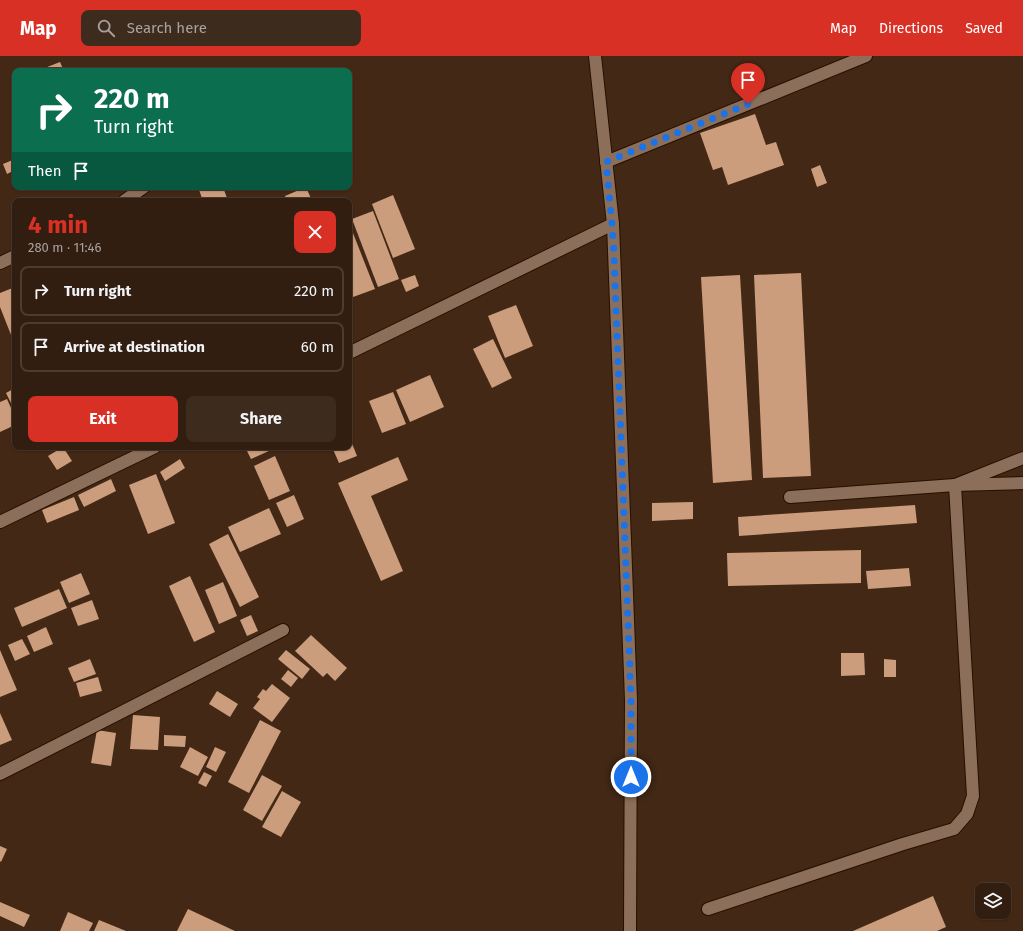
<!DOCTYPE html>
<html lang="en">
<head>
<meta charset="utf-8">
<style>
  :root { --surface:#321e10; --page:#3d2b1e; --text:#f1f3f6; --muted:#a8a29f; --line:#4d3c30; --accent:#d93025 }
  body { margin:0; font-family:"Fira Sans",sans-serif; background:var(--page); color:var(--text); height:100vh; display:flex; flex-direction:column; font-size:15px; white-space:nowrap }
  * { box-sizing:border-box; margin:0 }
  p { font-size:13px; color:var(--muted) }
  .icon { flex:none; width:22px; height:22px; fill:none; stroke:currentColor; stroke-width:2; stroke-linecap:round; stroke-linejoin:round }
  .map { position:relative; flex:1; overflow:hidden }
  .side { position:absolute; left:12px; top:142px; width:340px; height:252px; display:flex; flex-direction:column; background:var(--surface); border-radius:8px; box-shadow:0 1px 3px #0004,0 0 0 1px var(--line) }
  .side>* { flex:none }
  .guide { position:absolute; left:12px; top:12px; width:340px; height:122px; border-radius:8px; box-shadow:0 1px 3px #0004,0 0 0 1px var(--line); background:#0b6e4f; color:#fff; overflow:hidden }
  .tools { position:absolute; left:975px; top:827px; display:grid; gap:8px }
  .tools a { display:grid; place-items:center; width:36px; height:36px; border-radius:8px; background:var(--surface); box-shadow:0 1px 3px #0004,0 0 0 1px var(--line); font-size:20px }
  .pin { position:absolute; display:grid; place-items:center; width:34px; height:34px; color:#fff; margin:-41px -17px; border-radius:50% 50% 50% 0; rotate:-45deg; box-shadow:0 0 4px #0007 }
  .pin .icon { rotate:45deg }
  .me { position:absolute; width:44px; margin:-22px; rotate:0deg; stroke-linejoin:round; filter:drop-shadow(0 0 3px #0008) }
  .turn { display:flex; align-items:center; gap:14px; height:84px; padding:0 16px; font-size:18px }
  .turn .icon { width:52px; height:52px; stroke-width:2.5 }
  .turn b { display:block; font-size:28px; line-height:34px }
  .then { display:flex; align-items:center; height:38px; padding:0 16px; background:#0003; gap:8px; font-size:15px }
  .round { display:grid; place-items:center; flex:none; width:42px; height:42px; border-radius:8px; background:var(--page) }
  .headline { display:flex; align-items:center; justify-content:space-between; height:68px; padding:0 16px }
  h1 { font-size:24px; font-weight:700; line-height:30px; color:var(--accent) }
  .cta { display:flex; gap:8px; margin-top:auto; padding:8px 16px }
  .cta a { flex:1; height:46px; border-radius:8px; background:var(--accent); color:#fff; font-size:16px; font-weight:700; line-height:46px; text-align:center }
  .cta a+a { background:var(--page); color:var(--text) }
  ul { padding:0; list-style:none }
  li { display:flex; align-items:center; gap:12px; height:50px; margin:0 8px 6px; padding:0 8px; border:2px solid var(--line); border-radius:8px }
  li div { flex:1 }
  li b { display:block; font-size:15px }
  li em { font-style:normal }
  header { display:flex; align-items:center; gap:24px; box-sizing:border-box; height:56px; padding:0 20px; background:var(--accent); color:#fff }
  header strong { font-size:19px }
  nav { display:flex; gap:22px; margin-inline-start:auto; font-size:14px }
  .search { width:280px; height:36px; background:var(--page); display:flex; align-items:center; gap:10px; box-sizing:border-box; padding:0 14px; border-radius:8px; color:var(--muted); font-size:15px }
  .map>svg:first-child { display:block }
</style>
</head>
<body>
<header>
<strong>Map</strong>
<div class="search"><svg class="icon" aria-label="search" viewBox="0 0 24 24"><circle cx="10" cy="10" r="6"/><path d="M15 15l6 6"/></svg>Search here</div>
<nav><a>Map</a><a>Directions</a><a>Saved</a></nav>
</header>
<div class="map">
<svg width="1023" height="875" viewBox="0 0 1023 875">
  <rect width="100%" height="100%" fill="#422815"/>
  <g fill="#cb9d7c">
    <path d="M60,6l4,9h-27z"/>
    <path d="M755,58l11,31 10,-3 8,23 -56,20 -6,-18 -9,3 -13,-37z"/>
    <path d="M15,103v11l-8,4 -4,-10z"/>
    <path d="M820,109l7,18 -10,4 -6,-18z"/>
    <path d="M198,131h25l5,14h-25z"/>
    <path d="M306,131l6,14h-25l-2,-5z"/>
    <path d="M393,139l22,54 -22,9 -21,-54z"/>
    <path d="M373,155l26,68 -21,8 -26,-68z"/>
    <path d="M349,167l26,66 -22,8 -4,-11z"/>
    <path d="M801,217l10,203 -48,2 -9,-203z"/>
    <path d="M415,219l4,11 -13,6 -5,-12z"/>
    <path d="M740,219l12,205 -39,3 -12,-206z"/>
    <path d="M15,231v58l-15,-38v-14z"/>
    <path d="M516,249l17,41 -28,12 -17,-42z"/>
    <path d="M493,283l19,39 -20,10 -19,-39z"/>
    <path d="M430,319l14,32 -34,15 -14,-32z"/>
    <path d="M15,332v23l-9,-18z"/>
    <path d="M393,336l13,32 -24,9 -13,-32z"/>
    <path d="M7,343l8,18v8l-15,7v-30z"/>
    <path d="M349,380l8,20 -18,7 -7,-16h17z"/>
    <path d="M63,391l9,14 -15,9 -9,-14z"/>
    <path d="M245,391h24l2,3 -20,9z"/>
    <path d="M275,400l15,35 -21,9 -15,-34z"/>
    <path d="M398,401l10,23 -37,16 32,75 -22,10 -43,-98z"/>
    <path d="M180,403l5,9 -20,13 -5,-9z"/>
    <path d="M156,418l19,49 -27,11 -19,-49z"/>
    <path d="M111,423l5,12 -32,16 -6,-12z"/>
    <path d="M294,439l10,24 -17,8 -11,-24z"/>
    <path d="M74,441l5,13 -32,13 -5,-13z"/>
    <path d="M693,446v17l-41,2v-18z"/>
    <path d="M915,449l2,18 -178,13 -1,-19z"/>
    <path d="M269,452l12,26 -41,18 -12,-25z"/>
    <path d="M228,478l31,63 -19,10 -31,-63z"/>
    <path d="M861,494v33l-133,3 -1,-33z"/>
    <path d="M909,512l2,18 -43,3 -2,-18z"/>
    <path d="M81,517l9,21 -21,9 -9,-21z"/>
    <path d="M190,520l25,56 -21,10 -25,-56z"/>
    <path d="M223,526l14,34 -18,8 -14,-34z"/>
    <path d="M59,533l8,19 -45,19 -8,-19z"/>
    <path d="M92,544l7,19 -21,7 -7,-18z"/>
    <path d="M251,559l7,16 -11,5 -7,-16z"/>
    <path d="M46,571l7,17 -19,8 -7,-16z"/>
    <path d="M311,579l36,33 -12,13 -8,-8 -4,4 -28,-26z"/>
    <path d="M22,583l8,15 -15,7 -7,-16z"/>
    <path d="M0,594l17,40 -17,7z"/>
    <path d="M286,594l24,19 -8,10 -24,-20z"/>
    <path d="M841,597h23l1,22 -24,1z"/>
    <path d="M90,603l6,15 -22,8 -6,-14z"/>
    <path d="M884,603l12,1v17h-12z"/>
    <path d="M288,614l10,8 -7,9 -10,-8z"/>
    <path d="M98,621l4,14 -22,6 -4,-14z"/>
    <path d="M272,628l18,14 -18,24 -19,-14 7,-9 -3,-2 6,-8 3,2z"/>
    <path d="M217,635l21,13 -8,13 -21,-13z"/>
    <path d="M0,657l12,27 -12,5z"/>
    <path d="M133,659l27,2 -2,33 -28,-1z"/>
    <path d="M260,664l21,11 -32,62 -21,-11z"/>
    <path d="M97,674l19,3 -5,33 -20,-3z"/>
    <path d="M164,679l22,1 -1,11 -21,-1z"/>
    <path d="M190,691l18,10 -10,19 -18,-9z"/>
    <path d="M215,691l11,5 -10,20 -10,-5z"/>
    <path d="M204,716l8,4 -6,11 -8,-4z"/>
    <path d="M262,719l20,11 -20,35 -19,-11z"/>
    <path d="M282,735l19,11 -20,35 -19,-10z"/>
    <path d="M0,790l7,3 -6,13 -1,-1z"/>
    <path d="M933,840l13,31 -9,4h-84z"/>
    <path d="M0,846l30,13 -6,12 -24,-11z"/>
    <path d="M188,853l47,22h-58z"/>
    <path d="M68,856l25,11 -4,8h-29z"/>
    <path d="M99,864l27,11h-32z"/>
  </g>
  <g fill="none" stroke-linecap="round" stroke-linejoin="round">
    <defs>
      <g id="street">
        <path d="M595,0l18,168 18,476 -1,231"/>
        <path d="M606,106l260,-106"/>
        <path d="M124,145l20,-14"/>
        <path d="M0,207l15,-7"/>
        <path d="M349,297l264,-129"/>
        <path d="M790,441l165,-12 68,-2"/>
        <path d="M0,466l155,-75"/>
        <path d="M0,718l283,-144"/>
        <path d="M708,853l195,-65 51,-15 13,-15 6,-18 -18,-311 68,-27"/>
      </g>
    </defs>
    <use href="#street" stroke="#271000" stroke-width="14"/>
    <use href="#street" stroke="#8c6f5a" stroke-width="12"/>
  </g>
  <g fill="none" stroke-linecap="round" stroke-linejoin="round">
    <path stroke="#1a73e8" stroke-width="7" stroke-dasharray="0 12.6" d="M631,721v-77l-17,-444 -2,-32 -6,-62 142,-58"/>
  </g>
</svg>
<div class="tools">
<a><svg class="icon" aria-label="layers" viewBox="0 0 24 24"><path d="M12 4l9 5-9 5-9-5zM3 14l9 5 9-5"/></svg></a>
</div>
<div class="pin" style="left:748px;top:48px;background:#d93025"><svg class="icon" aria-label="arrive" viewBox="0 0 24 24"><path d="M6 21V4h12l-3 4 3 4H6"/></svg></div>
<svg class="me" style="left:631px;top:721px" viewBox="-20 -20 40 40"><circle r="17" fill="#1a73e8" stroke="#fff" stroke-width="3"/><path d="M0-11L8 9 0 5-8 9z" fill="#fff"/></svg>
<div class="guide">
<div class="turn"><svg class="icon" aria-label="right" viewBox="0 0 24 24"><path d="M7 20v-9h11M14 6l5 5-5 5"/></svg><div><b>220 m</b>Turn right</div></div>
<div class="then">Then<svg class="icon" aria-label="arrive" viewBox="0 0 24 24"><path d="M6 21V4h12l-3 4 3 4H6"/></svg></div>
</div>
<section class="side">
<div class="headline"><div><h1>4 min</h1><p>280 m · 11:46</p></div><a class="round" style="background:#d93025;color:#fff"><svg class="icon" aria-label="close" viewBox="0 0 24 24"><path d="M6 6l12 12M18 6L6 18"/></svg></a></div>
<ul>
<li><svg class="icon" aria-label="right" viewBox="0 0 24 24"><path d="M7 20v-9h11M14 6l5 5-5 5"/></svg><div><b>Turn right</b></div><em>220 m</em></li>
<li><svg class="icon" aria-label="arrive" viewBox="0 0 24 24"><path d="M6 21V4h12l-3 4 3 4H6"/></svg><div><b>Arrive at destination</b></div><em>60 m</em></li>
</ul>
<div class="cta"><a>Exit</a><a>Share</a></div>
</section>
</div>
</body>
</html>
